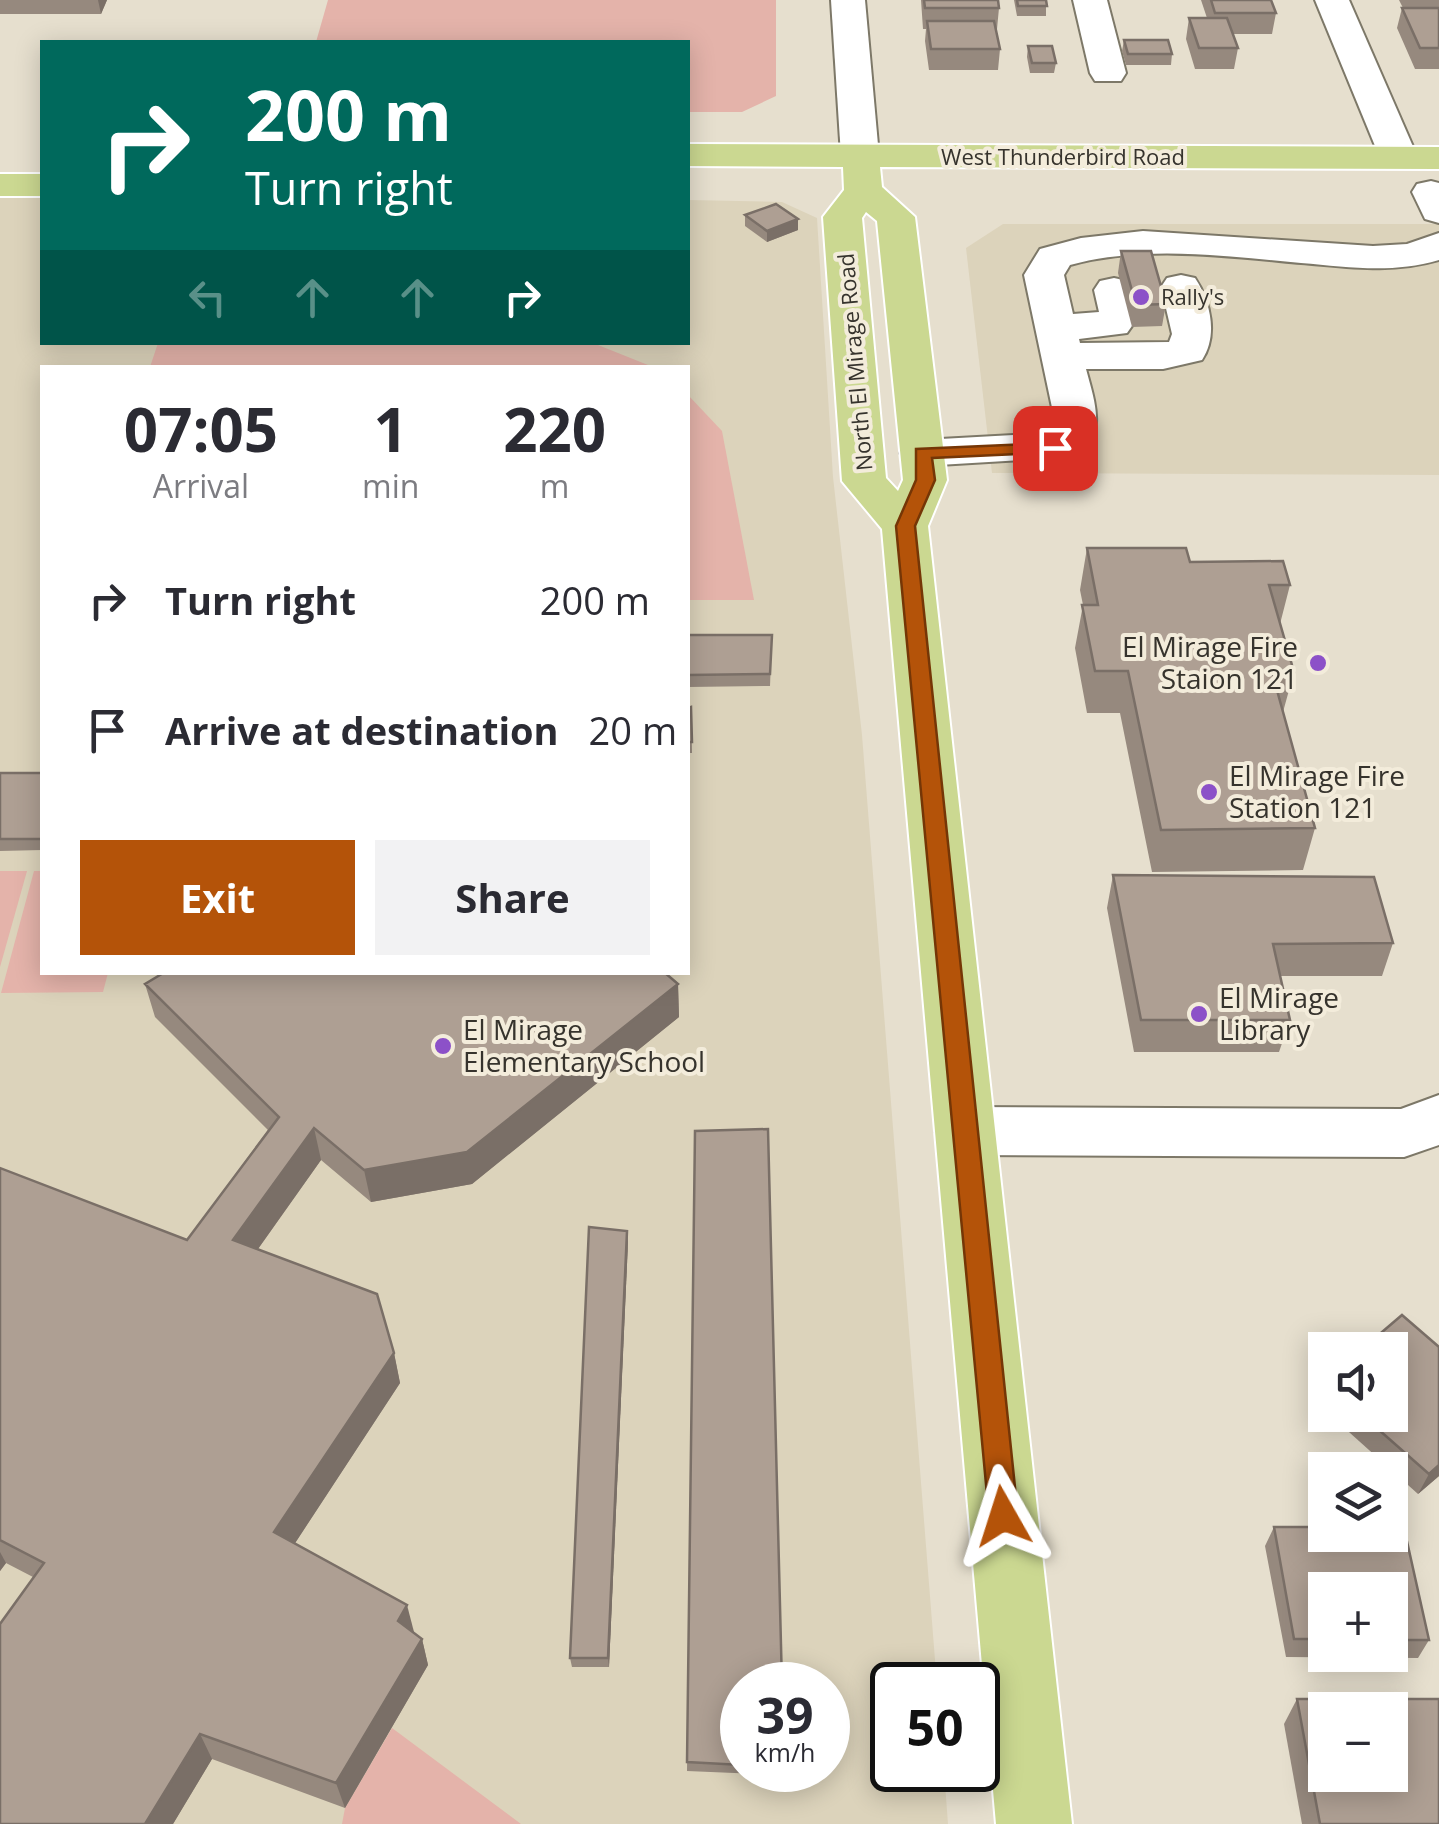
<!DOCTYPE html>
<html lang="en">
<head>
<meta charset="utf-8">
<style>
  :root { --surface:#fff; --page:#f2f2f3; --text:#2b2b33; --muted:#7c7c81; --accent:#b45309 }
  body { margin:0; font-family:"Open Sans",sans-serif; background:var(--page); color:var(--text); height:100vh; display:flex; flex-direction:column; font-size:38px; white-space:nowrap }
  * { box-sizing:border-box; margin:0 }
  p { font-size:32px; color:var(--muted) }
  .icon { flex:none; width:55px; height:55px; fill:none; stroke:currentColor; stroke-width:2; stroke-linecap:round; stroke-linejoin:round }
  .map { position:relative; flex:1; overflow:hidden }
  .sheet { position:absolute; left:40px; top:365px; width:650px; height:610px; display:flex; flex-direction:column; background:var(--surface); border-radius:0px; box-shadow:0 5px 25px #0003 }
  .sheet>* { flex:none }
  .top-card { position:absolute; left:40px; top:40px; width:650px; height:305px; border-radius:0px; box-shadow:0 5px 25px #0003; background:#00695c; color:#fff; overflow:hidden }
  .buttons { position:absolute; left:1308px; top:1332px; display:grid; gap:20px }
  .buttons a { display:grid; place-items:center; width:100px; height:100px; border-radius:0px; background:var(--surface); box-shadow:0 5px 25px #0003; font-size:50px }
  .speed { position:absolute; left:720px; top:1662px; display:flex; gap:20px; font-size:50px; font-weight:700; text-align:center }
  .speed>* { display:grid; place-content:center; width:130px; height:130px; border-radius:50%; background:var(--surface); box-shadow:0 5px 25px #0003; line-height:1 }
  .speed small { font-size:25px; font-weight:400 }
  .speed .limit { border:5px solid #111; border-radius:15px; background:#fff; color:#111 }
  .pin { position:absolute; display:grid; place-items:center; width:85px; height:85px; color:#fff; margin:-42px; border-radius:20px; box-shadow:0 5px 15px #0006 }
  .me { position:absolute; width:110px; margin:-55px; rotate:354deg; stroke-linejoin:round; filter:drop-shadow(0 0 8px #0008) }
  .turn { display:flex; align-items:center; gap:35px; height:210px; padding:0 40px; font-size:45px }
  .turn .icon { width:130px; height:130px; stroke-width:2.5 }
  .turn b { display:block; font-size:70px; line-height:85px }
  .lanes { display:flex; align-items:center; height:95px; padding:0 40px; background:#0003; justify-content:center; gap:50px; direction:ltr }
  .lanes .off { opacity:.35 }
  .eta { display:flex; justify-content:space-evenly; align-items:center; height:170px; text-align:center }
  .eta b { font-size:60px; font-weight:700; line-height:70px }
  .action { display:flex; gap:20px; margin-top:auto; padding:20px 40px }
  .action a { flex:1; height:115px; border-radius:0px; background:var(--accent); color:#fff; font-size:40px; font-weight:700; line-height:115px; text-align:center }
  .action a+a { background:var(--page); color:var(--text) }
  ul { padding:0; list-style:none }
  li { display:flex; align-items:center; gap:30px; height:130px; padding:0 40px }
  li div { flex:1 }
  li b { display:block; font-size:38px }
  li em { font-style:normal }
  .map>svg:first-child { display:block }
</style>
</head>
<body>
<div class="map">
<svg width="1439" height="1824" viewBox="0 0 1439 1824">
  <rect width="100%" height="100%" fill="#e6dfce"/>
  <g fill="#dcd3bb" fill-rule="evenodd">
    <path d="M0,196l42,1v145h646v-142l94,2 35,16 16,259 29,258 75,950h-45v85h52l4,54h-948zM42,368h646v604h-646zM742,1685h86v85h-86z"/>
    <path d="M1003,224h436v251l-447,-2 -26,-225z"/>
  </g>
  <g fill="#e4b3aa">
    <path d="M328,0h448v96l-34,16h-54v-70h-372z"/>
    <path d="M158,343h435l60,24h-503z"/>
    <path d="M688,395l34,36 32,169h-66z"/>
    <path d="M0,871h27l-27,96z"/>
    <path d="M34,871h8v101l66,1 -5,19 -102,1z"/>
    <path d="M392,1728l129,96h-179l3,-16z"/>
  </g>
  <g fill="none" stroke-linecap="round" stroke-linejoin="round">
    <defs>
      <g id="minor">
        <path d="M831,0h34l14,156 -6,8h-26l-6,-8z"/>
        <path d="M1073,0h34l19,73 -5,8h-26l-5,-8z"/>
        <path d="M1315,0h34l69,158 -6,8h-26l-6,-8z"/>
        <path d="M1431,181l8,2v40l-14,-4 -13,-27 5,-8z"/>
        <path d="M1143,231l230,15 34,-2 32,-11v27c-48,14 -90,7 -138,3 -75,-7 -158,-18 -231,2l-6,10 9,39 26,-2 -5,-22 6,-9 14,-3 14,3 13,32 -14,20 -48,6 1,4 89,-1 3,-8 -11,-47 6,-9 14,-3 14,3c16,24 23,58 7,82l-39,9h-77c9,34 23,70 -15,88l-149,9 -16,-4 -6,-9 6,-9 16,-4 129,-7 3,-16 -30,-142 16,-26 41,-11z"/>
        <path d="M1439,1095v50l-35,12 -439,-2 -21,-7 -9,-17 9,-17 21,-7 436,2z"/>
      </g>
      <g id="major">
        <path d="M688,144l751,3v22l-559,-2 2,20 33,30 32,263 -19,46 144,1298h-76l-114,-1295 -40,-48 -19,-264 21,-27 -1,-23 -155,-1zM866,212l11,9 26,259 -5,11 -12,-13 -24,-260z"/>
        <rect x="0" y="174" width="42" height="22"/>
      </g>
    </defs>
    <use href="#minor" stroke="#7d7868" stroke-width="4"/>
    <use href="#major" stroke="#fff" stroke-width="4"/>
    <use href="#minor" fill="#fff" fill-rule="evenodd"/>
    <use href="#major" fill="#cbd891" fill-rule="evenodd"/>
  </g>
  <g fill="#96897e" fill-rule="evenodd">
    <path d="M0,0h107l-6,14h-101z"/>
    <path d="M921,0h77l1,8 -2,21h-1l4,20 -2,21h-69l-4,-29 1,-12h-3z"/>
    <path d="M1014,0h32v16h-29z"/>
    <path d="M1201,0h70l5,13 -4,21h-39l5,14 -4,21h-39l-9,-30 3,-21h18z"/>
    <path d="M1399,0h40v69h-24l-18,-41 5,-20h1z"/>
    <path d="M1124,40l48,14 -1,11h-45l-4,-14z"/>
    <path d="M1028,46l28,17 -2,10h-24l-3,-16z"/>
    <path d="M745,215l53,4v11l-31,12 -22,-16z"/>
    <path d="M1121,251l45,53 -4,22 -30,1 -14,-54z"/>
    <path d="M1087,548l103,14 100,23 -10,39 14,48 -11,40 32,116 -12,42 -151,2 -32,-159h-33l-12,-65 8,-43 -3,-15z"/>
    <path d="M688,635h84l-2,51 -82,1z"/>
    <path d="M691,707l1,46h-4v-45z"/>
    <path d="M0,773h42v77l-42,1z"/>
    <path d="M1113,875l280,68 -11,33h-102l10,44 -11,32h-145l-27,-144z"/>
    <path d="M145,984h533l1,33 -207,167 -101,18 -50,-42 -63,89 136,104 6,30 -105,160 127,96 6,26 -83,143 -133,-49 -39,65h-173l33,-247 -27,-14 -6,8v-403l187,72 81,-110 -113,-113z"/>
    <path d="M695,1131l47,554v85h42l-1,5 -96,-4z"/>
    <path d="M628,1242l-19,425h-37l-2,-9z"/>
    <path d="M1325,1380v30l-10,-8z"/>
    <path d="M1330,1415h60l49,61 -21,18z"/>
    <path d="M1274,1527h51v8h65v-7h14l25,112 -11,18 -132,-1 -21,-111zM1325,1590h65v65h-65z"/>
    <path d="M1297,1699l142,125h-137l-18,-100z"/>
  </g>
  <g fill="#7a6f67">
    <path d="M98,0h9l-6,14z"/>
    <path d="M798,219v11l-31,12v-11z"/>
    <path d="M678,984l1,33 -207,167 -101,18 -7,-32z"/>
    <path d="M314,1128l7,32 -78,110 -10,-30z"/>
    <path d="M627,1231l1,11 -19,425 -1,-9z"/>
    <path d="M394,1353l6,30 -116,177 -10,-28z"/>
    <path d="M1439,1465v11l-21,18 11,-20z"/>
    <path d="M0,1552l6,11 -6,8z"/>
    <path d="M407,1605l7,27 -9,15 -7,-26z"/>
    <path d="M422,1639l6,26 -83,143 -9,-25z"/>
    <path d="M200,1734l12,25 -39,65h-28z"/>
  </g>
  <g fill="#ae9f93" stroke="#7a6f67" stroke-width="2.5" fill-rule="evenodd">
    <path d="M924,0h74l1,8h-74z"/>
    <path d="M1017,0h29l1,6h-29z"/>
    <path d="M1211,0h60l5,13h-61z"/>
    <path d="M1402,8h37v40h-19z"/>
    <path d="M1189,18h38l11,30h-39z"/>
    <path d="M927,21h67l6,28h-69z"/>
    <path d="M1124,40h44l4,14h-44z"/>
    <path d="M1028,46h24l4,17h-24z"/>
    <path d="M776,204l22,15 -31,12 -22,-16z"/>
    <path d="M1121,251h30l15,53 -30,1z"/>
    <path d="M1087,548h99l4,14 93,-1 7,24h-21l25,87h-22l43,156 -154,2 -33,-159h-33l-13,-66h16z"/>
    <path d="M688,635h84l-2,39 -82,1z"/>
    <path d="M691,707l1,35h-4v-34z"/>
    <rect x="0" y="773" width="42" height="66"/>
    <path d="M1113,875l261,2 19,66 -120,1 17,76h-149z"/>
    <path d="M165,972h499l14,12 -211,168 -103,18 -50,-42 -81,112 144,54 17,59 -120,179 133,73 -9,16 24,18 -86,144 -136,-49 -55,90h-145v-200l44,-61 -44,-23v-372l187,72 92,-123 -134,-133z"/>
    <path d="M768,1129l14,556h-40v80l-55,-3 8,-631z"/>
    <path d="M589,1227l38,4 -19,427h-38z"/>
    <path d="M1402,1315l37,32v118l-10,9 -67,-59h28v-65h-29z"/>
    <path d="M1274,1527h51v8h65v-7h14l25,112h-39v-50h-65v49h-31z"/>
    <path d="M1297,1699h142v125h-119zM1325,1710h65v65h-65z"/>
  </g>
  <path fill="#b45309" stroke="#753606" stroke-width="2.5" d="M1055,443l9,5 -3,4 -129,6 3,22 -20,46 103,990 -5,9 -10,4 -10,-4 -4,-9 -93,-990 20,-46v-31z"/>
  <g fill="#8c51c8" stroke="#f3ecdb" stroke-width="4">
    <circle cx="1141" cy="297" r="10"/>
    <circle cx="1318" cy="663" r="10"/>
    <circle cx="1209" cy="792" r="10"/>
    <circle cx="1199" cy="1014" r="10"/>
    <circle cx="443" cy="1046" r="10"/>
  </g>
  <g text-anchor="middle" stroke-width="8" stroke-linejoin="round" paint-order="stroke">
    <g font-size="22" fill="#36332d" stroke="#f3ecdb">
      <text x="1063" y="165">West Thunderbird Road</text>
      <text transform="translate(855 362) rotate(-95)" y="8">North El Mirage Road</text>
    </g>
    <g font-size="22" fill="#36332d" stroke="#f3ecdb" text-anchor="start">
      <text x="1161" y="305">Rally's</text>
    </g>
    <g font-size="28" fill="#36332d" stroke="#f3ecdb" text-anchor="start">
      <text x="1298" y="657" text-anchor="end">El Mirage Fire<tspan x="1298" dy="32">Staion 121</tspan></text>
      <text x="1229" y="786">El Mirage Fire<tspan x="1229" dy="32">Station 121</tspan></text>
      <text x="1219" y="1008">El Mirage<tspan x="1219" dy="32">Library</tspan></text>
      <text x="463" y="1040">El Mirage<tspan x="463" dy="32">Elementary School</tspan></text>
    </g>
  </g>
</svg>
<div class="buttons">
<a><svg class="icon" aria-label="sound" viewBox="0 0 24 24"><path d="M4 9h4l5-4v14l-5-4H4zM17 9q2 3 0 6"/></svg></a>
<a><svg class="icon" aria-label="layers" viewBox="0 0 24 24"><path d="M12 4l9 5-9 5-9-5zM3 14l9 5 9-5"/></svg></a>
<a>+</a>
<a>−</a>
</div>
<div class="speed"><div>39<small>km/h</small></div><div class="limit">50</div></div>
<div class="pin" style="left:1055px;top:448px;background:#d93025"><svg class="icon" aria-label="arrive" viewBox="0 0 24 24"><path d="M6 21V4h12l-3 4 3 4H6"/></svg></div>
<svg class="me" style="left:1003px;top:1516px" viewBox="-20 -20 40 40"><path d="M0-17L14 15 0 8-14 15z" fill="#b45309" stroke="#fff" stroke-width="4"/></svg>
<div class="top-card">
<div class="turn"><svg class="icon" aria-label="right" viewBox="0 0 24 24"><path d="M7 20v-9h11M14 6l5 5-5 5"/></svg><div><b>200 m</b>Turn right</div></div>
<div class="lanes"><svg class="icon off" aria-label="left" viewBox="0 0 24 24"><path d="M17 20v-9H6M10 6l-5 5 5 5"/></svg><svg class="icon off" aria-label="ahead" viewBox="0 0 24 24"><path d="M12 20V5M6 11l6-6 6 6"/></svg><svg class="icon off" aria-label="ahead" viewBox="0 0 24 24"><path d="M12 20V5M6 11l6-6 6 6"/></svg><svg class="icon" aria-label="right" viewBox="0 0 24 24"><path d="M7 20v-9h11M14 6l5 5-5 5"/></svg></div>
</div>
<section class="sheet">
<div class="eta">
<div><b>07:05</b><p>Arrival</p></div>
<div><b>1</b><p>min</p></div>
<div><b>220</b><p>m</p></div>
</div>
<ul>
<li><svg class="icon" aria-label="right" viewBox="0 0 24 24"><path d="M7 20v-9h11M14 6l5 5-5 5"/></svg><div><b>Turn right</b></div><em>200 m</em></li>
<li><svg class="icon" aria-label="arrive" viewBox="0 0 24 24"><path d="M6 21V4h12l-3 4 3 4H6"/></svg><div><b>Arrive at destination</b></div><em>20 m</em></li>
</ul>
<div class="action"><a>Exit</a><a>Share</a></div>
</section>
</div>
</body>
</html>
